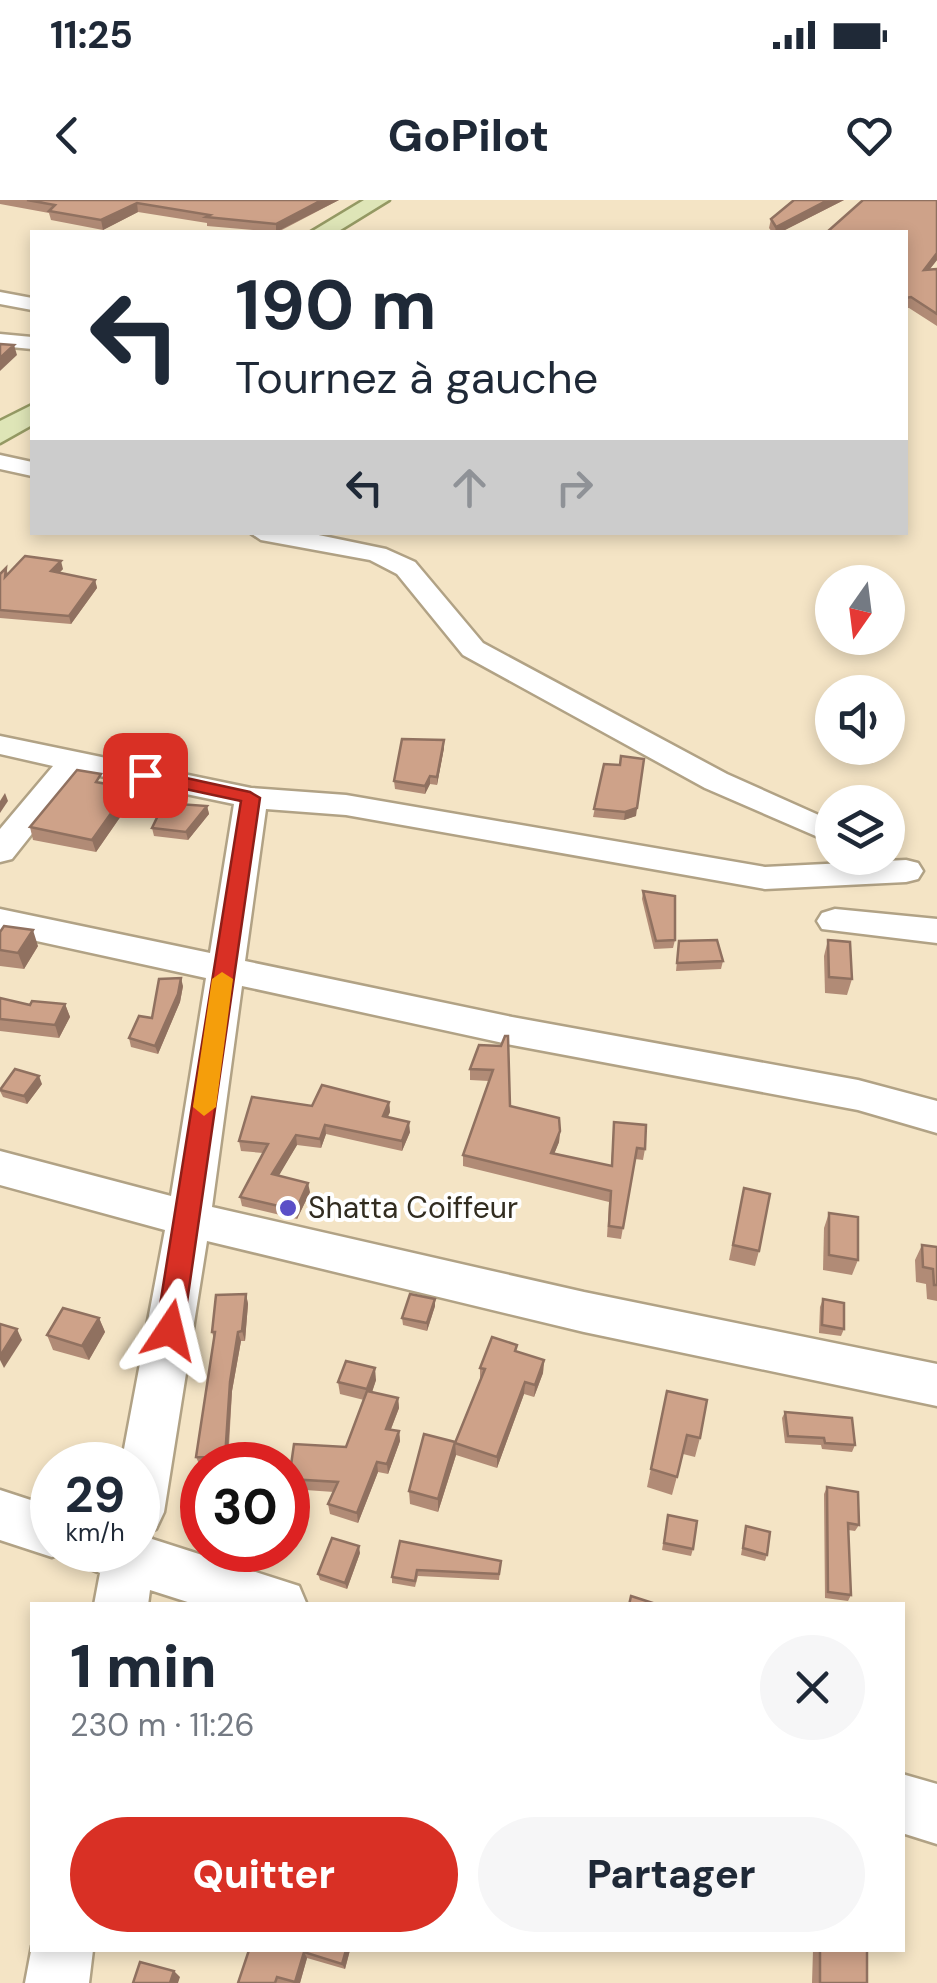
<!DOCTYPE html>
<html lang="fr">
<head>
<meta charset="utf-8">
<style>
  :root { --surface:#fff; --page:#f6f6f7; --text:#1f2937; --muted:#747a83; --accent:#d93025 }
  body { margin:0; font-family:"DM Sans",sans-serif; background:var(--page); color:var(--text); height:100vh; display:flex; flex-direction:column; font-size:38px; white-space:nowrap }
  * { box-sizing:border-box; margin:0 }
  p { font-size:32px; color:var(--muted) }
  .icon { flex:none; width:55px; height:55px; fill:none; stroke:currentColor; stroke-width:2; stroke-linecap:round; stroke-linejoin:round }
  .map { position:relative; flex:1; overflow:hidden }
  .details { position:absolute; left:30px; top:1402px; width:875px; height:350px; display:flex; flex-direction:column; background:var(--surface); border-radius:0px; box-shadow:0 5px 15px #0003 }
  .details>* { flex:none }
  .banner { position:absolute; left:30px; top:30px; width:878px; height:305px; border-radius:0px; box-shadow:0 5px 15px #0003; background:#fff; color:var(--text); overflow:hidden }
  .needle { width:65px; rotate:194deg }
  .controls { position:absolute; left:815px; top:365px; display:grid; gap:20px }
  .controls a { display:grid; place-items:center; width:90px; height:90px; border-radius:50%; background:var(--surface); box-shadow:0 5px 15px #0003; font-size:50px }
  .speed { position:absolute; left:30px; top:1242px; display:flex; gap:20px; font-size:50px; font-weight:700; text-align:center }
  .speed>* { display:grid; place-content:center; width:130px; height:130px; border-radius:50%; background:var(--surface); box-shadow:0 5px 15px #0003; line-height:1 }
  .speed small { font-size:25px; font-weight:400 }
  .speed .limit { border:15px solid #d22; background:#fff; color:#111 }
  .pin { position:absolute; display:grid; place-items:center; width:85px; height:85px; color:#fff; margin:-42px; border-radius:20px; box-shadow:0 5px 15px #0006 }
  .me { position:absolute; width:110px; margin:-55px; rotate:10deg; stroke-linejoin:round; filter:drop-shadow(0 0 8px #0008) }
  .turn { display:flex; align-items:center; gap:35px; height:210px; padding:0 40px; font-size:45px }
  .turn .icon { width:130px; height:130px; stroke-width:2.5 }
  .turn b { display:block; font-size:70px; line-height:85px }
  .lanes { display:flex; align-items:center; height:95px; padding:0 40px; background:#0003; justify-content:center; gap:50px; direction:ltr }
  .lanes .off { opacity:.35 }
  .round { display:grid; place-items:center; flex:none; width:105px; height:105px; border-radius:52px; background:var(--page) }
  .head { display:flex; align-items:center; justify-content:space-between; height:170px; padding:0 40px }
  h1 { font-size:60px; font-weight:800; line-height:75px }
  .primary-button { display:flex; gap:20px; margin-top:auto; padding:20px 40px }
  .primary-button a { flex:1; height:115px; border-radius:60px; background:var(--accent); color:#fff; font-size:40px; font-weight:800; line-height:115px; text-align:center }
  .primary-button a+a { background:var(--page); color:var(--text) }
  .status { display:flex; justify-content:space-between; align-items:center; height:70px; padding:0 50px; background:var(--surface); direction:ltr }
  .status svg { height:28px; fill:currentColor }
  header { display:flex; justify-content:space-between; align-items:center; height:130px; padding:0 40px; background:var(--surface); font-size:45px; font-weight:800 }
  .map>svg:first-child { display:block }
</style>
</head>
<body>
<div class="status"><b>11:25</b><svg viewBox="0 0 49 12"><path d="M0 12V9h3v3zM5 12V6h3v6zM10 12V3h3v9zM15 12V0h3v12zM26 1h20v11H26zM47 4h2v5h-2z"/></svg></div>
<header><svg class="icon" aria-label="back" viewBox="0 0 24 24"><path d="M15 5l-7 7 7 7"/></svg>GoPilot<svg class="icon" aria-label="heart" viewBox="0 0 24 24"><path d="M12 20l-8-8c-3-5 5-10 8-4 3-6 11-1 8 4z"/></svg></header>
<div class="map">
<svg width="937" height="1783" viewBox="0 0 937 1783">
  <rect width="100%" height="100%" fill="#f4e4c5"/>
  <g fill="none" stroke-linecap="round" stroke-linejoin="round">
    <defs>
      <g id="minor">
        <path d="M0,92l32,6v12l-32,-6z"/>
        <path d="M0,134l32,3v12l-32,-3z"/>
        <path d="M0,255l32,7v14l-32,-7z"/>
        <path d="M249,332h55l82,17 29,13 68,81 244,131 105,47v22l-127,-55 -242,-133 -66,-81 -27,-14 -109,-20z"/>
        <path d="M0,536l251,52 95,7 419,72 141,-7 12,3 5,8 -5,8 -12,3 -141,7 -419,-74 -80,-6 -21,152 267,56 346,63 79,21v32l-79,-23 -346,-65 -270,-59 -30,221 372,85 353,72v42l-353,-74 -377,-91 -43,271 -8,17 -7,3 3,7 147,47 8,19h-110l-47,-15 -2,15h-54l6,-32 -12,-5 -8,-18h58v-85h-17l44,-235 -165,-45v-34l171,45 35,-218 -206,-45v-24l210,44 24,-149 -153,-32 -69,87 -12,3v-33l53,-63 -53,-12z"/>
        <path d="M835,709l102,10v24l-115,-14 -5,-8 5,-8z"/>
        <path d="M0,1290l52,17v43h18l-18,7 -52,-17z"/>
        <path d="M902,1574l35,10v60l-35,-11z"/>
        <path d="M32,1746v4h61l-4,33h-64z"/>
      </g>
      <g id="major">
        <path d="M364,0h25l-52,32h-26z"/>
        <path d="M32,205v20l-32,18v-22z"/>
      </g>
    </defs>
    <use href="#minor" stroke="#b1a285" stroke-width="5"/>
    <use href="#major" stroke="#949963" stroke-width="5"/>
    <use href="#minor" fill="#fff" fill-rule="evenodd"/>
    <use href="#major" fill="#dee5b7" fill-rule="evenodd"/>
  </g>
  <g fill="#b18b76">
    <path d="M0,0h339l-61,32 -71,-6v-3l-69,-11 -35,18 -52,-10 -2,-7 -49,-9z"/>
    <path d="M794,0h50l-63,32h-9l-3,-4 2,-9z"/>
    <path d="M905,32l32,28 -7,9h7v57l-28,-18h-4z"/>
    <path d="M6,368l2,6 55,-5 -4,4 36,7 2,8 -26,36 -71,-6v-44z"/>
    <path d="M444,548l-7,37 -7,-1 -5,10 -30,-5 -1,-8z"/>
    <path d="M604,564l32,52 -12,4 -31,-3z"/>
    <path d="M104,583l28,17 -36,52 -63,-12 -3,-13z"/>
    <path d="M207,606l2,8 -21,26 -34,-4 -2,-8z"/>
    <path d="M643,691l32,49 -2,8 -19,1 -12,-50z"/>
    <path d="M0,732l38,14 -14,23 -24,-3z"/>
    <path d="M828,740l24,39 -5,16 -22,-2 -1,-37z"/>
    <path d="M679,741l44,20 -2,8 -45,2z"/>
    <path d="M183,786l-3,16 -22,52 -27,-7 -2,-9 23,-20z"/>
    <path d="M0,798l30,7 35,-1 5,13 -11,21 -59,-7z"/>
    <path d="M479,845l31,61 50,25 -1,11 -5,12 57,12 3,-44 31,27 -2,11 -8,-1 -14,80 -14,-2 2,-35 -146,-36v-11l26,-74 -19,-1v-11z"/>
    <path d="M42,884l-15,20 -24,-7 -3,-6v-2z"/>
    <path d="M389,902l1,10 -2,5 22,15 -8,19 -76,-17 -5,14 -24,-3 -19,31 32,16 -13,27 -55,-13 -2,-9 23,-44 -22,-2 -2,-10 73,-35z"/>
    <path d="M744,988l15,63 -4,15 -26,-6z"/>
    <path d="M829,1013l29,47 -6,15 -29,-5 1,-42z"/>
    <path d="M922,1045l15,2v54l-10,-2 -1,-15 -10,-2 -1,-22z"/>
    <path d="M246,1094l2,10 -3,37h-4l-9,50 -4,74 -28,1 -4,-9 18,-118 -2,-7z"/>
    <path d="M435,1099v7l-8,25 -24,-6 -1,-7z"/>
    <path d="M823,1099l21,30 -3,7 -22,-3 1,-26z"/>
    <path d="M99,1118l6,14 -16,28 -36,-10 -6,-15z"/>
    <path d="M517,1151l27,9 -1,13 -9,24 -10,-3 -27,74 -41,-13 -18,57 -28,-8 -1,-13 46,-49 25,-62v-12z"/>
    <path d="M376,1180l-4,12 26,6 1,10 -8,21 8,2 1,10 -12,33 -10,-2 -20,51 -28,-9 -2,-10 6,-12 -43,-3 -2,-10 57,-32 18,-47 -24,-6 -2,-12z"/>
    <path d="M667,1191l33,47 -5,19 -12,-3 -11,41 -25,-8z"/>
    <path d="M785,1212l70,33 -3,7 -30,-3 -1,-4 -36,-2 -3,-25z"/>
    <path d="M827,1287l32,38 -4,6 -7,-1 3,65 -3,6 -23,-3 -1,-104z"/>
    <path d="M668,1315l25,34 -2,7 -29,-6z"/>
    <path d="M746,1326l21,29 -2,6 -24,-6z"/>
    <path d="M400,1341l101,20 -2,19 -81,-4 -3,11 -23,-4v-6z"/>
    <path d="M360,1353l-13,36 -27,-9 -2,-6z"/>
    <path d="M249,1750h101l-5,19 -38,-11 -7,25h-62z"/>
    <path d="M813,1750h54v33h-55z"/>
  </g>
  <g fill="#907160">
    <path d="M322,0h17l-63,32v-8z"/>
    <path d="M828,0h16l-63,32h-6l1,-5z"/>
    <path d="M137,3l1,9 -35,18 -2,-10z"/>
    <path d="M937,53v7l-16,20 3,-10z"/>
    <path d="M14,145l3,10 -17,16v-13z"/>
    <path d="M61,361l2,8 -10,10 -2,-8z"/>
    <path d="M95,380l2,8 -26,36 -2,-8z"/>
    <path d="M444,540v8l-7,37v-8z"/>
    <path d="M643,567l-7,49 -12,4 1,-8z"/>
    <path d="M430,576v8l-5,10v-8z"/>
    <path d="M129,588l3,12 -36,52 -4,-12z"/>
    <path d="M5,593l3,8 -8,12v-12z"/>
    <path d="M207,606l2,8 -21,26 -2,-8z"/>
    <path d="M33,730l5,16 -14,23 -6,-16z"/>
    <path d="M181,778l2,8 -3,16 -22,52 -3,-8z"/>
    <path d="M65,804l5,13 -11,21 -4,-13z"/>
    <path d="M39,876l3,8 -15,20 -3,-8z"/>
    <path d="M389,902l1,10 -7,13v-9z"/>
    <path d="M409,922l1,10 -8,19v-10z"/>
    <path d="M325,925l1,9 -5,14 -1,-9z"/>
    <path d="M560,931l-1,11 -9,22 1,-11z"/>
    <path d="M296,935l1,10 -23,39 -2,-10z"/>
    <path d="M308,983l2,9 -13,27 -1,-9z"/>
    <path d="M246,1094l2,10 -3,37 -3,-10z"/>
    <path d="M435,1099v7l-8,25v-8z"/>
    <path d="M99,1118l6,14 -16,28 -7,-14z"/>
    <path d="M17,1129l5,11 -18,28 -4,-8v-4z"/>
    <path d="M238,1132l3,9 -9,50 -5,74 -2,-7 5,-76z"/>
    <path d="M544,1160l-1,13 -9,24 1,-12z"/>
    <path d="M375,1168l1,12 -7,21 -2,-12z"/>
    <path d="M525,1182l-1,12 -27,74v-11z"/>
    <path d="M398,1198l1,10 -12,31 -1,-10z"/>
    <path d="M399,1231l1,10 -12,33 -1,-10z"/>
    <path d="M455,1242l1,13 -18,57v-13z"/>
    <path d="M377,1262l1,10 -20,51 -1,-10z"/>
    <path d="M359,1346l1,7 -13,36 -2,-6z"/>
    <path d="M346,1750h4l-5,19 -3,-5z"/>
    <path d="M304,1752l3,6 -7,25h-5z"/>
    <path d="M174,1771l6,6 -2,6h-8z"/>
  </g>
  <g fill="#cea289" stroke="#907160" stroke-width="2.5">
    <path d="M27,0h295l-46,24 -70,-7 4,-2 -73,-12 -36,17 -52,-9 6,-6z"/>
    <path d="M794,0h34l-52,27 -5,-8z"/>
    <path d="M863,0h74v53l-13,17 13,-1v45l-26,-17 -6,1v-66h-78z"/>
    <path d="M0,144l14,1 -14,13z"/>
    <path d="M25,356l36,5 -10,10 44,9 -26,36 -69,-6v-36l6,-6 -1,9z"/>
    <path d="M402,539l42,1 -7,37 -7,-1 -5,10 -31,-5z"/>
    <path d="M621,556l23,3 -7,49 -12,4 -31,-3 10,-45 16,1z"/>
    <path d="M77,570l24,4 -5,8 33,6 -37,52 -62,-13z"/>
    <path d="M164,603l43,3 -21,26 -34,-4z"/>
    <path d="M643,691l32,5v44l-19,1z"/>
    <path d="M4,726l29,4 -15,23 -18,-3v-18z"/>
    <path d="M717,740l6,21 -46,2 2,-22z"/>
    <path d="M828,740l22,2 2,37 -23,-2z"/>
    <path d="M181,778l-3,16 -23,52 -26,-8 10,-22 13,2 7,-39z"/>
    <path d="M0,798l30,7 2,-4 33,3 -10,21 -55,-6z"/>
    <path d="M505,836h3l2,70 49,12 1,13 -9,22 61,13 2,-44 32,3 -1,24 -8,-1 -14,80 -14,-2 2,-35 -148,-36 30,-85 -23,-1 9,-24 22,1z"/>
    <path d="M15,869l24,7 -15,20 -24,-6z"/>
    <path d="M322,885l67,17 -6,14 26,6 -7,19 -77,-16 -5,14 -24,-4 -24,39 36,9 -12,27 -56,-13 28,-53 -29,-3 13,-44 60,9z"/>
    <path d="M744,988l26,6 -11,57 -26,-6z"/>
    <path d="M829,1013l29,4v43l-29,-5z"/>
    <path d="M922,1045l15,2v38h-3l-1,-16 -10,-2z"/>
    <path d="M246,1094l-4,37 -4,1 -8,50 -5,76 -29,-1 19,-125h-3l4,-37z"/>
    <path d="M410,1094l25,5 -8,24 -25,-5z"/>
    <path d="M823,1099l21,4v26l-22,-4z"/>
    <path d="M63,1108l36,10 -17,28 -35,-11z"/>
    <path d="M0,1124l17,5 -17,27z"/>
    <path d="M492,1137l25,8 -2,6 29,9 -9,25 -10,-3 -28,75 -42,-14 30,-74 -5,-1z"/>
    <path d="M346,1161l29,7 -8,21 -29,-7z"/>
    <path d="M367,1191l31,7 -12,31 13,2 -12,33 -10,-2 -20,51 -29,-9 10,-22 -49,-3 5,-35 52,3z"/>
    <path d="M667,1191l40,9 -7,38 -13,-3 -10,42 -26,-8z"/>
    <path d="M785,1212l67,6 3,27 -30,-2 -1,-5 -36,-2z"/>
    <path d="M424,1234l31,8 -17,57 -29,-8z"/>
    <path d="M827,1287l31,5 1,33 -11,-2 3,72 -23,-3z"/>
    <path d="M668,1315l29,6 -4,28 -29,-6z"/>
    <path d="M746,1326l24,6 -3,23 -24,-7z"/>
    <path d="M332,1338l27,8 -14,37 -27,-9z"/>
    <path d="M400,1341l101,20 -2,13 -82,-4 -2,11 -23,-4z"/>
    <path d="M631,1396l28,9h-30z"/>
    <path d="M249,1750h97l-4,14 -38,-12 -9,30 -18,-5 -2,6h-37z"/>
    <rect x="820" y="1750" width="47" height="33"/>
    <path d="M140,1762l34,9 -4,12h-37z"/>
  </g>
  <path fill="#d93025" stroke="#8d1f18" stroke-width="2.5" d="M145,569l105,23 10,6 -77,532 -4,8 -9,3 -10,-3 -4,-8 85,-529 -102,-22v-8z"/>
  <path fill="#f59e0b" d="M222,772l11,7 -17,128 -12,9 -11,-9 19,-128z"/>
  <circle fill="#5b4fc7" stroke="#fff" stroke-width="4" cx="288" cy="1008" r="10"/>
  <g text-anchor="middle" stroke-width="8" stroke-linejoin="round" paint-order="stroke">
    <g font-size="30" fill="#322c20" stroke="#fff" text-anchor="start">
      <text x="308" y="1018">Shatta Coiffeur</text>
    </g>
  </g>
</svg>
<div class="controls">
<a><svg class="needle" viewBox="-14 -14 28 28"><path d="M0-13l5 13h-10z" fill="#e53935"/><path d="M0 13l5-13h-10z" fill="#747a83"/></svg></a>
<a><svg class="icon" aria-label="sound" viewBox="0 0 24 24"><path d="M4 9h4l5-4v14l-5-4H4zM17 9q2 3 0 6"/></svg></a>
<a><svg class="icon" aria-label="layers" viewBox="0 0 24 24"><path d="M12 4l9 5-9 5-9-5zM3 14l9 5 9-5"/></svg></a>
</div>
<div class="speed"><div>29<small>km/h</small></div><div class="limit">30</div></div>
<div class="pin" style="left:145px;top:575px;background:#d93025"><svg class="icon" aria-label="arrive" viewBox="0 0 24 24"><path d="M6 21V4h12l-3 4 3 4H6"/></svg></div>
<svg class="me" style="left:170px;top:1130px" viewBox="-20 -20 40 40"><path d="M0-17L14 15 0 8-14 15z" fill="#d93025" stroke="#fff" stroke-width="4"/></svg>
<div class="banner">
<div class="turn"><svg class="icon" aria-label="left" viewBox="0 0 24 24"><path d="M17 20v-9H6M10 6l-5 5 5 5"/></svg><div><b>190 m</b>Tournez à gauche</div></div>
<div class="lanes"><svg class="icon" aria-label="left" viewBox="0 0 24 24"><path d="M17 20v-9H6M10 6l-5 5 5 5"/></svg><svg class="icon off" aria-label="ahead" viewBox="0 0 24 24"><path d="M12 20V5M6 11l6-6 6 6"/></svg><svg class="icon off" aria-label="right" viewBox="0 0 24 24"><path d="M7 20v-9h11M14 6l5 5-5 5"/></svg></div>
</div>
<section class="details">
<div class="head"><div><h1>1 min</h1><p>230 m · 11:26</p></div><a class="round"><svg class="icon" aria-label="close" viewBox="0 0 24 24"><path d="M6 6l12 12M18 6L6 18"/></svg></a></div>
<div class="primary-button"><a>Quitter</a><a>Partager</a></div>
</section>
</div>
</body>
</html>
